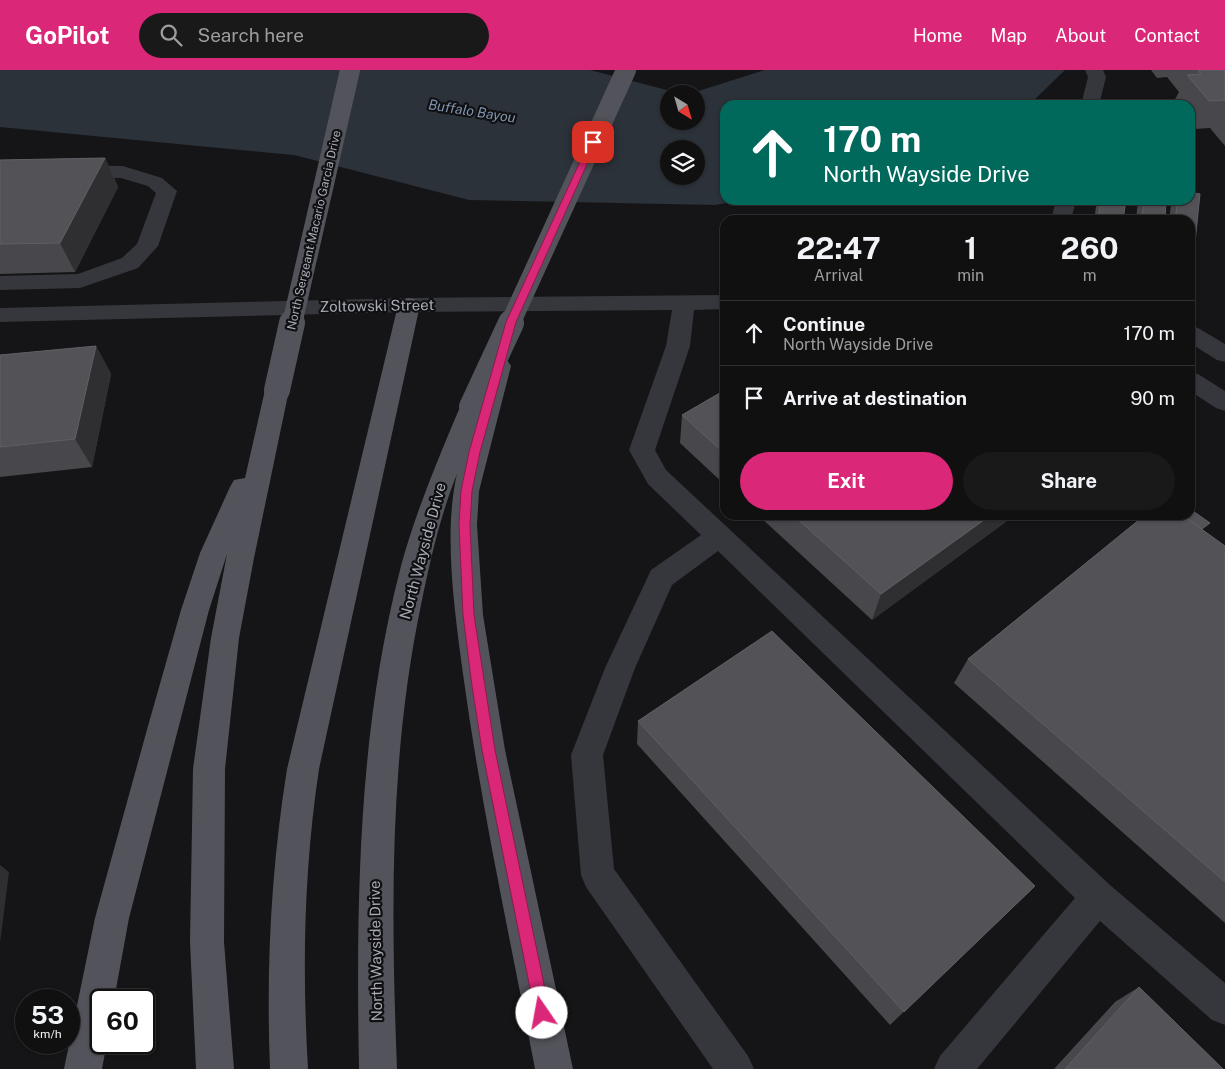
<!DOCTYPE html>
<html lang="en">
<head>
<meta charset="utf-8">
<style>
  :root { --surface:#101011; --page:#19191a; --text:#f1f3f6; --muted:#9c9d9f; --line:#303031; --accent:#db2777 }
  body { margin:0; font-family:"Public Sans",sans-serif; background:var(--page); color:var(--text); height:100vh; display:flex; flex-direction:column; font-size:19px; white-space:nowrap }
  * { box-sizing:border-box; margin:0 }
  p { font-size:16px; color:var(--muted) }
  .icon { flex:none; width:28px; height:28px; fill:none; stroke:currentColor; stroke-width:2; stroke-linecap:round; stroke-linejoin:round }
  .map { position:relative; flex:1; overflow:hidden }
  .panel { position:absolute; left:720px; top:145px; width:475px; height:305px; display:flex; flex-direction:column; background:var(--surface); border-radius:15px; box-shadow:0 1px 4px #0004,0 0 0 1px var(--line) }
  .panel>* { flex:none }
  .top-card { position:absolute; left:720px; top:30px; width:475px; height:105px; border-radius:15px; box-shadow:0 1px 4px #0004,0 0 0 1px var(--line); background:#00695c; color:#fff; overflow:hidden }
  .needle { width:32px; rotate:143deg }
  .fabs { position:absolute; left:660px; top:15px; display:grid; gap:10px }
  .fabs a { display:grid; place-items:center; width:45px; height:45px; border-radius:50%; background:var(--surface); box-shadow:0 1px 4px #0004,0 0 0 1px var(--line); font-size:25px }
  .speed { position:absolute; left:15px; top:919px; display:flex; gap:10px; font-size:25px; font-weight:700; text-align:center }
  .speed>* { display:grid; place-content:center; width:65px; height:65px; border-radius:50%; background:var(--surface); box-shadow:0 1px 4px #0004,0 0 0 1px var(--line); line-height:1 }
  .speed small { font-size:12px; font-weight:400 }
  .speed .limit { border:2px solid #111; border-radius:8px; background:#fff; color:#111 }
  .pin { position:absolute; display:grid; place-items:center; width:42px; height:42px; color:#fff; margin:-21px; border-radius:10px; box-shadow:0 2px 8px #0006 }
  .me { position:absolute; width:55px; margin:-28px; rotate:348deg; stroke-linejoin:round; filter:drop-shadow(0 0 4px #0008) }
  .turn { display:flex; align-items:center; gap:18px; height:105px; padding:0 20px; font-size:22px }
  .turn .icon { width:65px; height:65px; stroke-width:2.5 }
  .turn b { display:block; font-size:35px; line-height:42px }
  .eta { display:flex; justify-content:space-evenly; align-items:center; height:85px; text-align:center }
  .eta b { font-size:30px; font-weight:700; line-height:35px }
  .button { display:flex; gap:10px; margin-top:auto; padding:10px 20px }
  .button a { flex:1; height:58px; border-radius:30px; background:var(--accent); color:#fff; font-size:20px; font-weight:700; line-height:58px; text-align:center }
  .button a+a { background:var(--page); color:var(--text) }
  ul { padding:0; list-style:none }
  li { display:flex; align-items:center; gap:15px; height:65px; padding:0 20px; border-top:1px solid var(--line) }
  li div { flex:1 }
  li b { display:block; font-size:19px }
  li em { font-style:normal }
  header { display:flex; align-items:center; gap:30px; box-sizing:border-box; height:70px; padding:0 25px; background:var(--accent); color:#fff }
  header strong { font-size:24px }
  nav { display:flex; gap:28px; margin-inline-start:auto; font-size:18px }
  .search { width:350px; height:45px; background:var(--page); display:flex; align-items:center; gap:12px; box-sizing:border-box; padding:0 18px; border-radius:28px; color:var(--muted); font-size:19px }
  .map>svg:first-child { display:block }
</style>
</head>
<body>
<header>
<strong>GoPilot</strong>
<div class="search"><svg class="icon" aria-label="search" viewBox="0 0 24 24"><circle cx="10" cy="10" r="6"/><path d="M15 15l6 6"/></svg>Search here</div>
<nav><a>Home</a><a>Map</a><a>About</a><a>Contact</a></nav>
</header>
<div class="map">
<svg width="1225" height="999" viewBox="0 0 1225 999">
  <rect width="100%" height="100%" fill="#151517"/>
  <path fill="#2c323a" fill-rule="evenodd" d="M0,0h590l92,24h-13v27h27v-27h-7l76,-24h300l-36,35h-304v95h18l-28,5 -246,-5 -175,-45 -294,-28zM669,79h27v27h-27z"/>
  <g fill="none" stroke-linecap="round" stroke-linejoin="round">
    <g fill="#36373c" fill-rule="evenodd">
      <path d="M1085,0h18l3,7 -7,28h-18l7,-28z"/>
      <path d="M0,94l123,2 39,12 15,13 -19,55 -20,22 -58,20 -80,2v-14l78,-2 44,-16 15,-14 19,-51 -8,-7 -27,-8 -121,-2z"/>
      <path d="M1056,130h20l-5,20h-20z"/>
      <path d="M725,225v14l-31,1 -4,36 -35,104 11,20 444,415 115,98v42l-13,-5 -112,-99 -123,148h-43l6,-13 135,-158 -357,-347 -46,34 -37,83 -32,87 11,114 134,187 6,13h-41l-127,-182 -5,-12 -10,-120 34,-87 46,-98 50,-35 -53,-51 -19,-34 37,-104 6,-36 -263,2 -409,10v-14l409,-10z"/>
      <path d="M1190,255l8,3 27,16v18l-8,-2 -27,-17z"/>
      <path d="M1190,302l8,2 27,17v20l-9,-3 -26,-17z"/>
    </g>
    <g fill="#53535b" fill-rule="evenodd">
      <path d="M409,228l8,2 3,5 -101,464c-15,100 -17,199 -11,300h-38c-4,-101 1,-200 17,-300l111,-464 3,-5z"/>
      <path d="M499,288l8,2 4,6 -32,125 -2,34 6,90 22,135 68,319h-38c-25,-131 -54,-263 -72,-395 -8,-60 -20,-141 -6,-200 -17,42 -27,87 -36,131 -32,153 -30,309 -24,464h-38c-3,-169 -1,-338 42,-503 15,-55 37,-107 59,-159l3,-6 9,-3 5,2 14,-40z"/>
      <path d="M277,312l8,2 4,6 -35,168 -15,80 -14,131 -1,173 10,127h-38l-6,-127 3,-173 18,-131 16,-84 -18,56 -80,308 -15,82h-13v42h6l-5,27h-38l31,-151 53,-192 33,-116 19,-57 30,-66 4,-7 11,-2 20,-88 4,-6z"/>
    </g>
    <g stroke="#53535b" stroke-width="20">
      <path d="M292,254l58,-254"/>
      <path d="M510,254l116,-254"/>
    </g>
    <g stroke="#53535b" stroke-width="26">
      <path d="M277,320l15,-67"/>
      <path d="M472,337l39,-84"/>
    </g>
  </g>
  <g fill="#47474c">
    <path d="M1151,0h74v76l-15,-18 -15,1 -5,-6v-18h-15l-2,-2 6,-11 -12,-15 -10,1z"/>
    <path d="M105,88l13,29 -43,85 -75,2v-114z"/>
    <path d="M1097,130h29l-3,20h-29z"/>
    <path d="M1138,130h28l-1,20h-29z"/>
    <path d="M1174,130h16l3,62 -3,5v-47h-21l2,-15z"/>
    <path d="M96,276l15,28 -19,93 -92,10v-122z"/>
    <path d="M725,320v95l-45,-42 2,-28z"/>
    <path d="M758,445h257l-143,105z"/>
    <path d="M1133,445h57l14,16 21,15v377l-271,-240 14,-24 171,-139z"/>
    <path d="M638,651l397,165 -145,139 -253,-281z"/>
    <path d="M1139,917l84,82h-169l61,-67z"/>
  </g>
  <g fill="#2f2f32">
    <path d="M105,88l13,29 -43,85 -15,-29z"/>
    <path d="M96,276l15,28 -19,93 -17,-28z"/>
    <path d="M991,445h24l-143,105 9,-26z"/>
    <path d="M0,795l9,7 -9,71z"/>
  </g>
  <g fill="#525257" stroke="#5f6066">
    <path d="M1198,0h27v31l-1,-1 -15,1 -22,-26 14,-1z"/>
    <path d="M105,88l-45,85 -60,1v-84z"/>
    <path d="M1190,122l10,2 -7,68 -3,-1v-41h-15l3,-20h12z"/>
    <path d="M1101,130h25l-3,20h-25z"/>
    <path d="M1144,130h22l-1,20h-23z"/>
    <path d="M96,276l-21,93 -75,8v-92z"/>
    <path d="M725,320v64l-43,-39z"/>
    <path d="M1190,439l20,14 -8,6 -20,-14h8z"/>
    <path d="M793,445h198l-110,79z"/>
    <path d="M1145,445h37l43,31v336l-257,-223z"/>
    <path d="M772,561l263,255 -131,126 -266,-291z"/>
    <path d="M1139,917l84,82h-158z"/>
  </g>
  <path fill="#db2777" stroke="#8e194d" d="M590,70l7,2 -81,180 -36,130 -8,39 -2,34 4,90 11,71 10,64 55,263 -2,5 -6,2 -5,-2 -2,-5 -53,-263 -10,-64 -9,-71 -4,-90 2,-34 8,-39 37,-130z"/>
  <g text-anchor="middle" stroke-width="4.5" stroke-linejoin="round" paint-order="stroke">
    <g font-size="12" fill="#a8abb6" stroke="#101012">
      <text transform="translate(314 160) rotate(-77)" y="4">North Sergeant Macario Garcia Drive</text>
    </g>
    <g font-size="14" font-style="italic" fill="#8095b0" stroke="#101012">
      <text transform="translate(472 41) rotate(9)" y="5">Buffalo Bayou</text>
    </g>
    <g font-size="15" fill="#a8abb6" stroke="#101012">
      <text transform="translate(377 236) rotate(-1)" y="5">Zoltowski Street</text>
      <text transform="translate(423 481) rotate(-75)" y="5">North Wayside Drive</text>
      <text transform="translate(376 881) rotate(-91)" y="5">North Wayside Drive</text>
    </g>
  </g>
</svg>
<div class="fabs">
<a><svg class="needle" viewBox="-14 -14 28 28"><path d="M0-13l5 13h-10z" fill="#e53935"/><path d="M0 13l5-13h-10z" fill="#9c9d9f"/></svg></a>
<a><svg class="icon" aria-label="layers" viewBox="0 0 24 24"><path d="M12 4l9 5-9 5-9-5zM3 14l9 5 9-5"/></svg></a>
</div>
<div class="speed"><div>53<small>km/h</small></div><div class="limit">60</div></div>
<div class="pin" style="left:593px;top:72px;background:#d93025"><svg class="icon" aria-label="arrive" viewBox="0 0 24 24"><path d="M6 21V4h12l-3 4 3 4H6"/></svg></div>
<svg class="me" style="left:542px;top:943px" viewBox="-20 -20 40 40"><circle r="19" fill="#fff"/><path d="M0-13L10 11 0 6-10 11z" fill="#db2777"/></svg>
<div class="top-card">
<div class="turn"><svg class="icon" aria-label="ahead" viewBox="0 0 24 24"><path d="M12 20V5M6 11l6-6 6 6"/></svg><div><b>170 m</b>North Wayside Drive</div></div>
</div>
<section class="panel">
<div class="eta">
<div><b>22:47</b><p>Arrival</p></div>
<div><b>1</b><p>min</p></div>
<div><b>260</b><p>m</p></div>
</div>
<ul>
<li><svg class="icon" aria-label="ahead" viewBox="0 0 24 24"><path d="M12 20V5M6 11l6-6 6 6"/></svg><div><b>Continue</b><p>North Wayside Drive</p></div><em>170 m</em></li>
<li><svg class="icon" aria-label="arrive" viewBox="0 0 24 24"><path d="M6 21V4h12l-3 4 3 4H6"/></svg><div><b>Arrive at destination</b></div><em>90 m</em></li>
</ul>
<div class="button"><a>Exit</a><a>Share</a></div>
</section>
</div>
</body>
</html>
